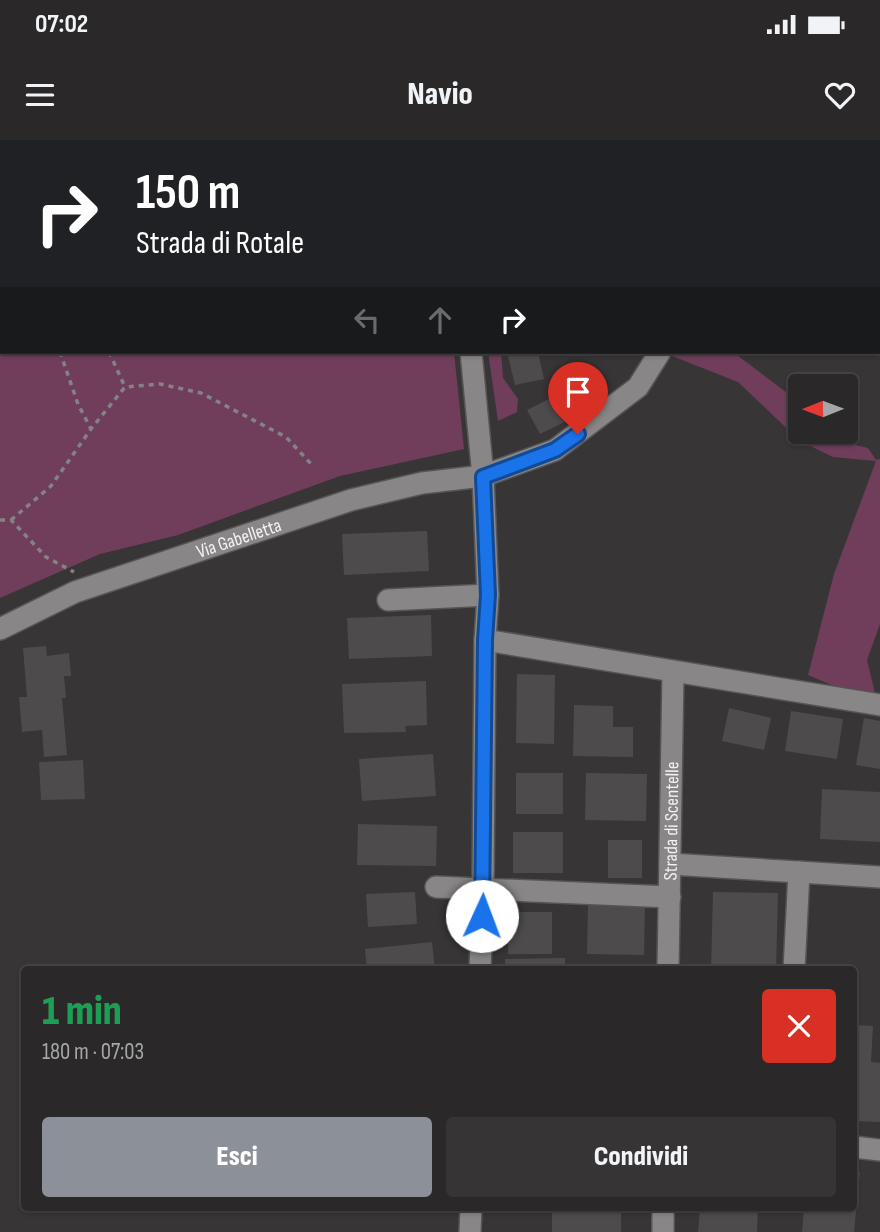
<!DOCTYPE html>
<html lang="it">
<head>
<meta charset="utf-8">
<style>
  :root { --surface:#2a2829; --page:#363435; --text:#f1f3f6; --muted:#a5a6a8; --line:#464446; --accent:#8c9099 }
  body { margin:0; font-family:"Sofia Sans Condensed",sans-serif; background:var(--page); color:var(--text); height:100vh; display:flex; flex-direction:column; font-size:26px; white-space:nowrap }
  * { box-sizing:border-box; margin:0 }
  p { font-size:23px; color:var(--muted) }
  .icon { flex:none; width:38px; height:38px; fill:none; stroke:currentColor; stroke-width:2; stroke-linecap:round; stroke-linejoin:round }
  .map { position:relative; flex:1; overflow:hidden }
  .drawer { position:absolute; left:21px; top:826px; width:836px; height:245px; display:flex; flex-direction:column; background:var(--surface); border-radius:7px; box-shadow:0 2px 5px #0004,0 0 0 2px var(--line) }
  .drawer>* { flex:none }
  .banner { position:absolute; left:0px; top:0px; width:880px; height:214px; box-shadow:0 2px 5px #0004,0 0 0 2px var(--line); background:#202124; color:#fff; overflow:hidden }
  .needle { width:46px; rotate:269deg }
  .fabs { position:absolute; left:788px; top:234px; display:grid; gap:14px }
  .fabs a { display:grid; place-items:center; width:70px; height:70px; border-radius:7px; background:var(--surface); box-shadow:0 2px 5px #0004,0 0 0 2px var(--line); font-size:35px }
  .pin { position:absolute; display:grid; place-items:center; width:60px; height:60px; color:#fff; margin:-72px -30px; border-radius:50% 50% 50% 0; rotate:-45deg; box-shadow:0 0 7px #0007 }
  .pin .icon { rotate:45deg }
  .me { position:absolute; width:77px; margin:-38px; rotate:2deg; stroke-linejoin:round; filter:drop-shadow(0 0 5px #0008) }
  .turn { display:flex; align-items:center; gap:24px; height:147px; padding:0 21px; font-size:32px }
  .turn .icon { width:91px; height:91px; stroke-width:2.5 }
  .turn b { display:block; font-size:49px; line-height:60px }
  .lanes { display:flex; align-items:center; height:66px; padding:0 21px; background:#0003; justify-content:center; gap:35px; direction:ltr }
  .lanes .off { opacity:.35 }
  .round { display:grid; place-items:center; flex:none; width:74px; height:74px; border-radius:7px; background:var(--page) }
  .head { display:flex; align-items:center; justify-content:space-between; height:119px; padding:0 21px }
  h1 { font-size:42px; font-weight:800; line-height:52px; color:#1e9e55 }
  .action { display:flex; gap:14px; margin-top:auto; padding:14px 21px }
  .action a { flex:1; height:80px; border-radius:7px; background:var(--accent); color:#fff; font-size:28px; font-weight:800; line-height:80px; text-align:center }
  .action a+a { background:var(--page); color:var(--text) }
  .status { display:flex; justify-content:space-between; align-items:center; height:49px; padding:0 35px; background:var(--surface); direction:ltr }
  .status svg { height:19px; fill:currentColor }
  header { display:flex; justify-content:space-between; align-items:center; height:91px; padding:0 21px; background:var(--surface); font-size:32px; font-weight:800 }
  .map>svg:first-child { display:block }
</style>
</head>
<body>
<div class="status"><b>07:02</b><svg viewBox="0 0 49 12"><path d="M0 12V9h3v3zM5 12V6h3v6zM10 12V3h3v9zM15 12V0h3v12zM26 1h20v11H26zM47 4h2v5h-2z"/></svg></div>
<header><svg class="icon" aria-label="menu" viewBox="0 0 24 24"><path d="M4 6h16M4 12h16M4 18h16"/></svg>Navio<svg class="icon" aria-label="heart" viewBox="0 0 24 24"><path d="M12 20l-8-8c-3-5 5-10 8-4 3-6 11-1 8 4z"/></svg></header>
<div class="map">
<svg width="880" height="1092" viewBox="0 0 880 1092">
  <rect width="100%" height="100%" fill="#383537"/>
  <g fill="#703e5b">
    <path d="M0,0h433l-431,2v210h452l10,97 -124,27 -162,59 -78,19 -100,44z"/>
    <path d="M488,212h13l2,26 15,21 -1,13 -19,9z"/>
    <path d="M674,212h59l58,44 9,9v27h24l5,7 39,9 8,12 4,-1v165l-13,36 8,33 -20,2 -47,-20 26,-101 42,-113 -43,-4 -33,-16 -62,-59 -66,-26z"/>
  </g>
  <g fill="#4e4b4c">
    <path d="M507,212h31l6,27 -29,6z"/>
    <path d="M579,244l12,25 -51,25 -13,-24z"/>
    <path d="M427,391l2,40 -85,4 -2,-41z"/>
    <path d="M431,475l1,41 -83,3 -2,-41z"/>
    <path d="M46,506l1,10 22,-3 2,23h-7l2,22h-4l5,57 -23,2 -2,-27 -20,2 -3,-35h8l-4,-49z"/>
    <path d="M517,534l38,1 -1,69 -38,-1z"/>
    <path d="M426,541l1,44 -22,1 1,6 -62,1 -2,-49z"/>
    <path d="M574,565l39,1v21h20v30l-60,-1z"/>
    <path d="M729,568l42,10 -7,32 -42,-9z"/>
    <path d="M791,571l52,8 -6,40 -52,-8z"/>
    <path d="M864,578l16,3v48l-24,-4z"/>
    <path d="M433,614l3,42 -74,5 -3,-42z"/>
    <path d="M83,620l2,39 -44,1 -2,-38z"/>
    <rect x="516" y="633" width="47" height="41"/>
    <path d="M586,633l61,1 -1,47 -61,-1z"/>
    <path d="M822,649l58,3v50l-60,-3z"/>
    <path d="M358,684l79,2 -1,40 -79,-1z"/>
    <rect x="513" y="692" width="50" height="41"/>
    <rect x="608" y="700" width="34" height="38"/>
    <path d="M415,752l2,32 -49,3 -2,-33z"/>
    <path d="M713,752l65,1 -2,77h-65z"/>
    <path d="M588,763l57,1 -1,51 -57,-1z"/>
    <rect x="508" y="772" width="44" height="42"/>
    <path d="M432,802l3,28h-68l-2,-21z"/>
    <path d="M565,818v12h-60v-11z"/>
    <path d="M854,885l19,1 -2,36 9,1v59l-26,-1z"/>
    <path d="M854,1032h6l-6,60h-52l2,-24h50z"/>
    <rect x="552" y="1068" width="69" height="24"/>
    <path d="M700,1068h58l-1,24h-59z"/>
  </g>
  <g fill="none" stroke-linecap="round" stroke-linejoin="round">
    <defs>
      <g id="minor">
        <path d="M454,0v2"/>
        <path d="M762,2l2,-2"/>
        <path d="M471,212l12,124 5,119 -3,45 -2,249 -3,81"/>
        <path d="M388,460l100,-5"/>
        <path id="s1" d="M0,489l75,-37 276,-92 71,-17 61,-7 72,-26 83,-63 22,-35"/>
        <path d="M485,500l395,65"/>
        <path d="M670,724l210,13"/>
        <path d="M436,747l234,10"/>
        <path id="s2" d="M668,830l5,-297"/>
        <path d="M794,830l5,-98"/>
        <path d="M854,1007l26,3"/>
        <path d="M470,1092l1,-24"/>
        <path d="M663,1092v-24"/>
      </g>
    </defs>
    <use href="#minor" stroke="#565455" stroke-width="24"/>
    <g stroke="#858284" stroke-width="3.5" stroke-dasharray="5 5" stroke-linecap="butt">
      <path d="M60,212l18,52 13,25"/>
      <path d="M109,212l16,35"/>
      <path d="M0,380h11l35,37 28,15"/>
      <path d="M11,380l40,-34 40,-57 34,-42 35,-3 41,9 85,44 27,29"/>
    </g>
    <use href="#minor" stroke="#898688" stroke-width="21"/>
  </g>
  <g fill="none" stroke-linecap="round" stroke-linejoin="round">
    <defs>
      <path id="route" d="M482,776l3,-276 3,-45 -5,-118 72,-27 23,-16"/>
    </defs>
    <use href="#route" stroke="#114b97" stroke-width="18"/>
    <use href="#route" stroke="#1a73e8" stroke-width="12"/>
  </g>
  <g text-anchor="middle" stroke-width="7" stroke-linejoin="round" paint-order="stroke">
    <g font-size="19" fill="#f3f1f2" stroke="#1e1d1e">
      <text dy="7" stroke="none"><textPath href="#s1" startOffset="256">Via Gabelletta</textPath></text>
      <text dy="7" stroke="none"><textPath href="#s2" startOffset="149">Strada di Scentelle</textPath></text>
    </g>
  </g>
</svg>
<div class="fabs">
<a><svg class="needle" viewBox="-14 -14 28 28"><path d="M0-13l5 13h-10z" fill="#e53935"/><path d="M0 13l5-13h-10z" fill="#a5a6a8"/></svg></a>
</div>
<div class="pin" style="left:578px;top:294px;background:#d93025"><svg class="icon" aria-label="arrive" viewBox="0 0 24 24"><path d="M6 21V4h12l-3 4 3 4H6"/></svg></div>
<svg class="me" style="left:482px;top:776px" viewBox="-20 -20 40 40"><circle r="19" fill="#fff"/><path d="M0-13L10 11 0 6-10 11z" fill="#1a73e8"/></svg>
<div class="banner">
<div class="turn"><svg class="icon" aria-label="right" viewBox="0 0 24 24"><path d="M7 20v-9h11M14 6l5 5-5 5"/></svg><div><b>150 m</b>Strada di Rotale</div></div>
<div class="lanes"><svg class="icon off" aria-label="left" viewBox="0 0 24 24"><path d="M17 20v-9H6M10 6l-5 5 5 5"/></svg><svg class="icon off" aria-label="ahead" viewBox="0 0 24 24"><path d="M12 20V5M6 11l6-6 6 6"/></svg><svg class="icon" aria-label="right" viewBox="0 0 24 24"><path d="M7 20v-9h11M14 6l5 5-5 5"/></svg></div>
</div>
<section class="drawer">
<div class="head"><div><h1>1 min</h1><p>180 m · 07:03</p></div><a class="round" style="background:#d93025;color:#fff"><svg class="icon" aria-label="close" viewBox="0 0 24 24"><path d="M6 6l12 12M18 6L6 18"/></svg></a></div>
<div class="action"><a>Esci</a><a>Condividi</a></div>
</section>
</div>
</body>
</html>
